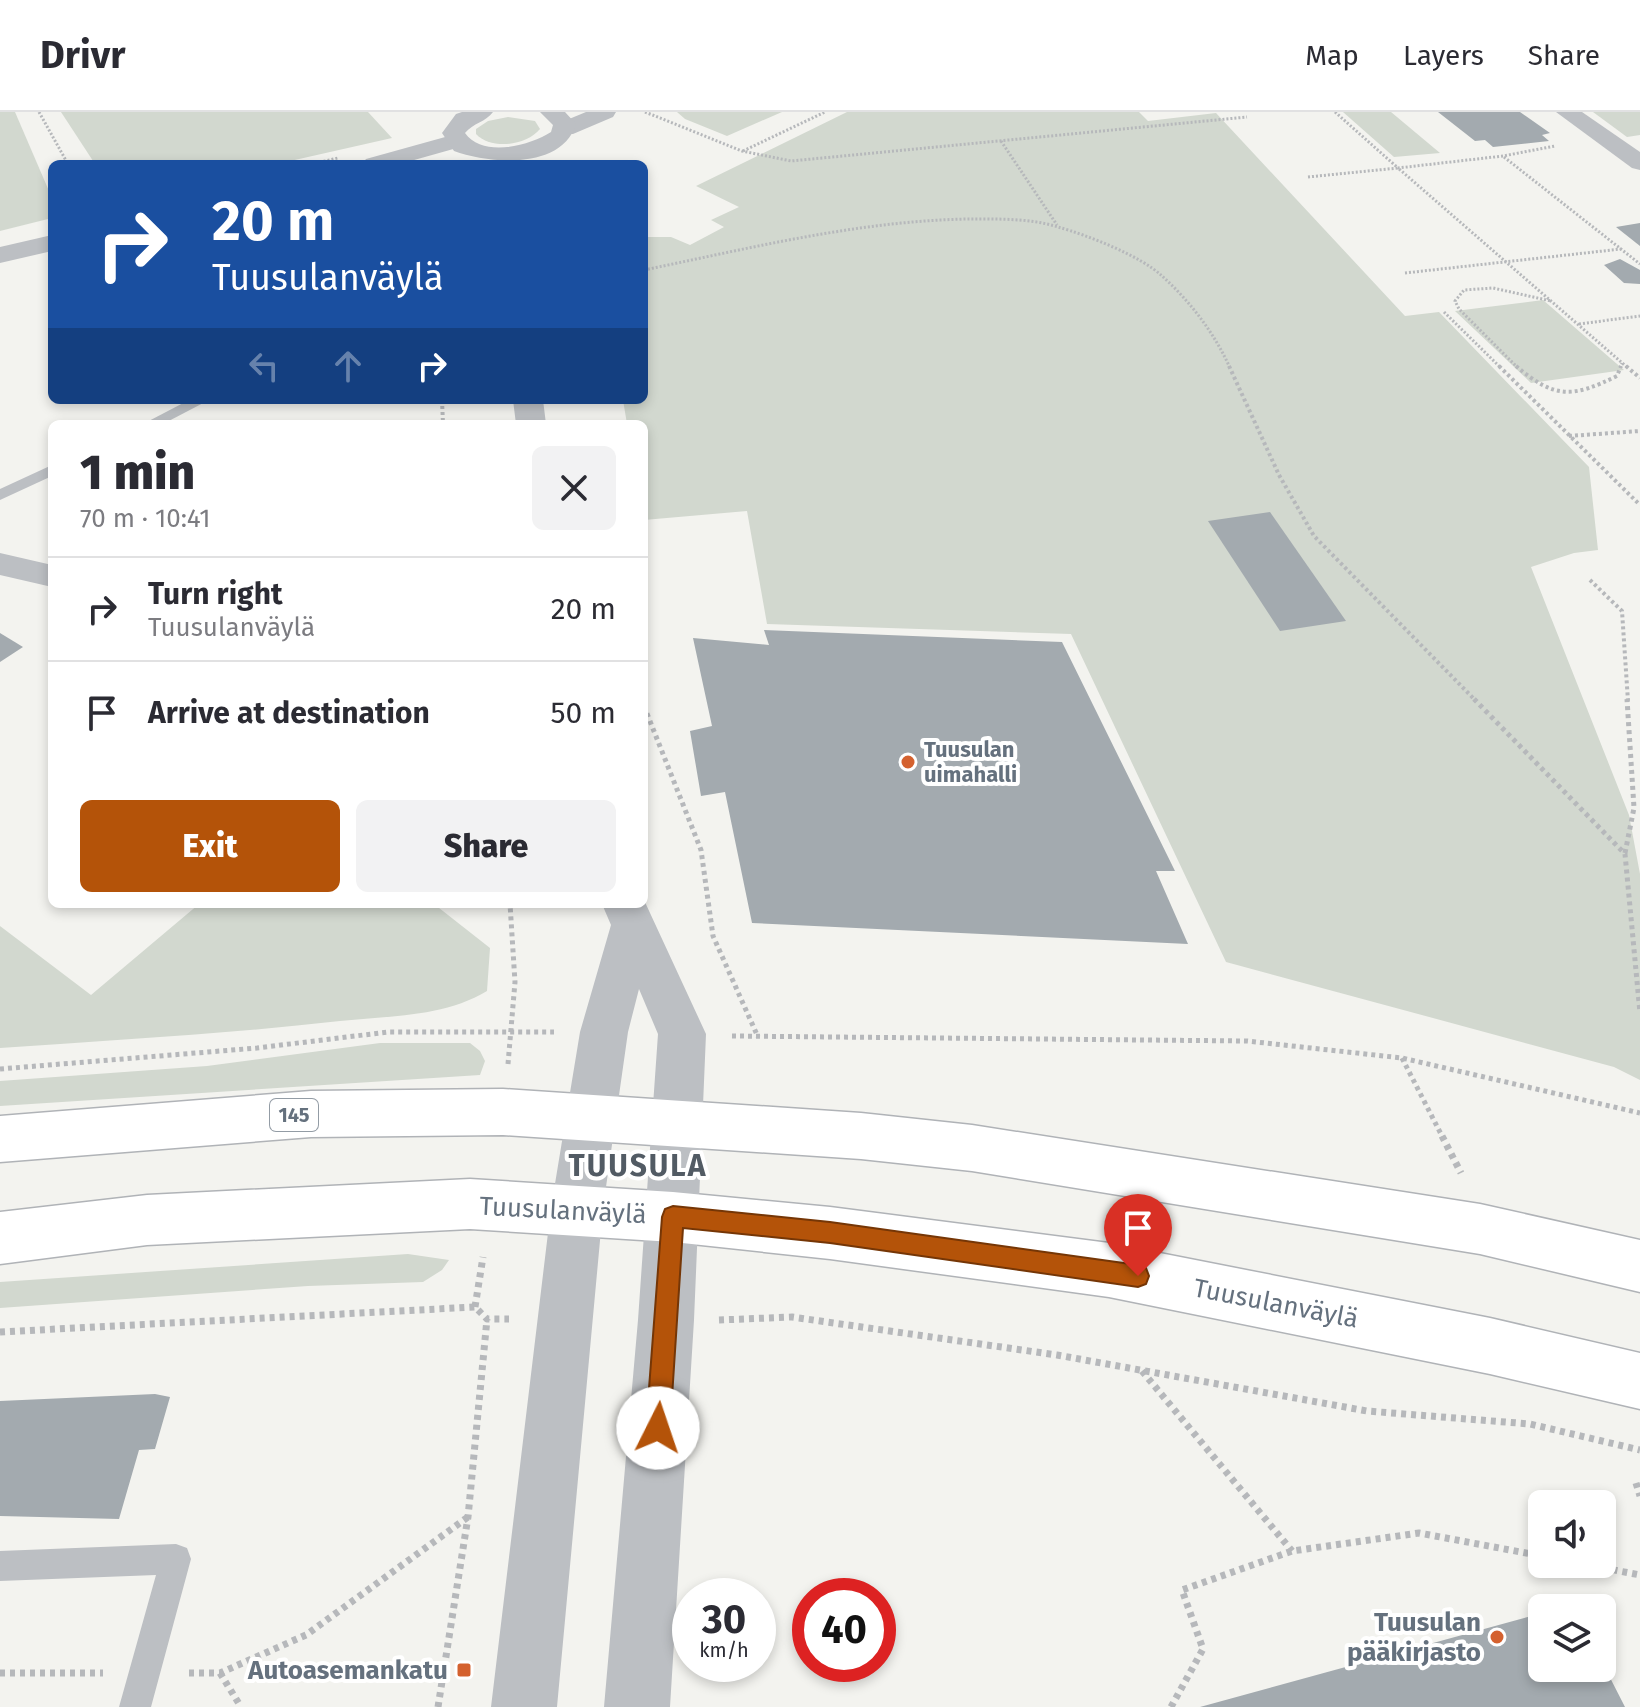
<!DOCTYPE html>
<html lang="en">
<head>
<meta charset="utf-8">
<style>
  :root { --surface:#fff; --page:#f2f2f3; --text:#2b2b33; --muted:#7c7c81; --line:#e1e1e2; --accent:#b45309 }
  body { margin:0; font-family:"Fira Sans",sans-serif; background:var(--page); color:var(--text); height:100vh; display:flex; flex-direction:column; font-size:30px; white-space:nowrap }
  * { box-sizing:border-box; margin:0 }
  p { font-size:26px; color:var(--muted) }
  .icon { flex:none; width:44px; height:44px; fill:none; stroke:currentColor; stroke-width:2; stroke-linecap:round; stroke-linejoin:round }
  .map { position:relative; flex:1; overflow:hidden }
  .panel { position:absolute; left:48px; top:308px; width:600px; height:488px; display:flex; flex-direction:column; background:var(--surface); border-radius:12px; box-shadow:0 4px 12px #0003 }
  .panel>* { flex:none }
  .hud { position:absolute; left:48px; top:48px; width:600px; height:244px; border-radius:12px; box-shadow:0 4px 12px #0003; background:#1a4fa0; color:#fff; overflow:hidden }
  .tools { position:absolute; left:1528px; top:1378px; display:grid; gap:16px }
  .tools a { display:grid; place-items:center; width:88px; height:88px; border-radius:12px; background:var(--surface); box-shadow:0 4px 12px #0003; font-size:40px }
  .speed { position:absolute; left:672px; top:1466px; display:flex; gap:16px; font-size:40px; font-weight:700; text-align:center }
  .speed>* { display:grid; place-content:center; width:104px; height:104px; border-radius:50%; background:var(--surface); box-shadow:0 4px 12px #0003; line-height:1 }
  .speed small { font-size:20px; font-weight:400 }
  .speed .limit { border:12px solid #d22; background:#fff; color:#111 }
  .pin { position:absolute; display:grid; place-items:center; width:68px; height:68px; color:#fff; margin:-82px -34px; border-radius:50% 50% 50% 0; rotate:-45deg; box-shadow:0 0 8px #0007 }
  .pin .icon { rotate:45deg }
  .me { position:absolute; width:88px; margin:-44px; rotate:4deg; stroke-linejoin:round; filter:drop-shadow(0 0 6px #0008) }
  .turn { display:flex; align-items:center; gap:28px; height:168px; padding:0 32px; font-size:36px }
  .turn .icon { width:104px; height:104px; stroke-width:2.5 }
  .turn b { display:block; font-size:56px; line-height:68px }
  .lanes { display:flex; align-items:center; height:76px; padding:0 32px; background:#0003; justify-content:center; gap:40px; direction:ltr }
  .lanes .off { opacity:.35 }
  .round { display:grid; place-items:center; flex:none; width:84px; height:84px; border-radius:12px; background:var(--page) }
  .summary { display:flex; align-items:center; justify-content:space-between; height:136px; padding:0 32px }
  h1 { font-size:48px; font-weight:800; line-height:60px }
  .action { display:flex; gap:16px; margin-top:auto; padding:16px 32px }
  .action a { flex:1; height:92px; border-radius:12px; background:var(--accent); color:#fff; font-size:32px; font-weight:800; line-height:92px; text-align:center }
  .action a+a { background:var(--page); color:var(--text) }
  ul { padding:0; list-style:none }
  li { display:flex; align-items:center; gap:24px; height:104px; padding:0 32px; border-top:2px solid var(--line) }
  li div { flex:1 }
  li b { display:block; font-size:30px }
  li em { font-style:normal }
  header { display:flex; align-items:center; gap:48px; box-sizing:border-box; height:112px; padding:0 40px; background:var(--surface); border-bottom:2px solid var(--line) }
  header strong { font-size:38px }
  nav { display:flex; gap:44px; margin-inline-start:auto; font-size:28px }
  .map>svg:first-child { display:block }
</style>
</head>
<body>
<header>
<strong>Drivr</strong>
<nav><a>Map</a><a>Layers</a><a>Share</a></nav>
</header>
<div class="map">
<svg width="1640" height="1595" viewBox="0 0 1640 1595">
  <rect width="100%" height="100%" fill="#f3f3ef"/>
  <g fill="#d2d8cf">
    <path d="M0,0h15l37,86v20l-52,13z"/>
    <path d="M61,0h307l24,26 -115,26h-182z"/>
    <path d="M677,0h105l-55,24 -42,-17z"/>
    <path d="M847,0h292l9,9 68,-8 189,203 34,-4 150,155 9,83 -24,3 -43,14 98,248 11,59v206l-26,-13 -388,-105 -155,-328 -304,-10 -20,-113 -103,9v-96h-17l-4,-24h21v-163h27l19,8 34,-18 -13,-7 28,-13 -43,-21z"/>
    <path d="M1343,0h48l49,41 -46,4z"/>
    <path d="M1593,0h47v23l-13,2z"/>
    <path d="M508,5l27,4 5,8c-14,17 -49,21 -64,5v-5l12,-8z"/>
    <path d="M1543,188l81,70 -93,13 -76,-72z"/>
    <path d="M199,792h235l56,44 -3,43c-43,26 -98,25 -147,30 -113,13 -227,19 -340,27v-122l91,69z"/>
    <path d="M380,931h90l10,8 5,10 -5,14 -480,31v-25l207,-15z"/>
    <path d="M408,1142l41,6 -7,10 -19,12 -115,4 -308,22v-26z"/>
  </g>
  <g fill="#a3aaaf">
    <path d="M1438,0h82l30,21 -8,2 7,6 -56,6 -8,-7 -10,1z"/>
    <path d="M1640,111v23l-24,-19z"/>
    <path d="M1620,147l20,11v14l-16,-1 -20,-18z"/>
    <path d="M1270,400l76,109 -66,10 -72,-110z"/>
    <path d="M764,518l298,12 113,229h-19l32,73 -436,-21 -27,-131 -24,4 -11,-65 22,-5 -19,-88 76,7z"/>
    <path d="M0,521l23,14 -23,15z"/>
    <path d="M155,1282l15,3 -15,52 -16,1 -20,69 -119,-3v-115z"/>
    <path d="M1542,1501v55h60v-6l23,45h-425z"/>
  </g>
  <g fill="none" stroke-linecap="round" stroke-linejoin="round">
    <defs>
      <g id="primary">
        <path d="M503,977l358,24 111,12 508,79 160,36v52l-160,-38 -508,-83 -111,-12 -358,-24 -192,2 -311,25v-46l311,-25z"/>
        <path d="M470,1067l203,13 157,15 279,36 381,75 150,35v56l-150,-35 -381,-77 -279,-38 -157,-17 -203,-13 -323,16 -147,19v-52l147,-17z"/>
      </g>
    </defs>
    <use href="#primary" stroke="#b0b3b7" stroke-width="3"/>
    <g stroke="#b6b8bb" stroke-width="3" stroke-dasharray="2 2" stroke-linecap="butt">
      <path d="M39,0l29,52"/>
      <path d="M645,0l97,39 49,10 456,-44"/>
      <path d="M1335,0l63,56 105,-12 52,-10"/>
      <path d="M1001,29l56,84"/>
      <path d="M743,39l82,-39"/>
      <path d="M1504,45l136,107"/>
      <path d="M312,52l26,-6"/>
      <path d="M1308,65l90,-9 230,200"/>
      <path d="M644,158c107,-22 214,-49 324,-51 29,0 62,-1 90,8 29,8 83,29 104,49 28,25 53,58 68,92"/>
      <path d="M1405,161l216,-24"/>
      <path d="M1444,200l57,56"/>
      <path d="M1579,212l61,-8"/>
      <path d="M1518,256l-59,-59 -4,-8 9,-11 29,-2 58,13"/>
      <path d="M1620,256l2,-5"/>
    </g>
    <g stroke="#b6b8bb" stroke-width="4" stroke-dasharray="3 3" stroke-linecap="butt">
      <path d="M1229,254l50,109 35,61 162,165"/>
      <path d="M1499,254l141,139"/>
      <path d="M1516,254c39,33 56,32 101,10l4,-10"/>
      <path d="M1626,254l14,12"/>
      <path d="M442,288l1,24"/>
      <path d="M1569,324l71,-5"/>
      <path d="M1590,468l32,31 6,90"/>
    </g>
    <g stroke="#b6b8bb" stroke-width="5" stroke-dasharray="4 4" stroke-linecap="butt">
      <path d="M1474,587l151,155 15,159"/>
      <path d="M644,594l57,144 12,86 45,101"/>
      <path d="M1625,741l9,-45 -7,-109"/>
      <path d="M732,924l515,5 155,17 238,55"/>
      <path d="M1402,946l41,80"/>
      <path d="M508,952l7,-82 -5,-78"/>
      <path d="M0,957l257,-21 131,-16h166"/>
    </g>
    <g stroke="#b6b8bb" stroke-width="7" stroke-dasharray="5 5" stroke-linecap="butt">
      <path d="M1442,1024l19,37"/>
      <path d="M475,1195l8,-50"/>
      <path d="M719,1208l73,-3 265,38 310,56 163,13 110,26"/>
      <path d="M0,1220l475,-25 12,12h22"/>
      <path d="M1142,1259l150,180"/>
      <path d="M1636,1371l4,13"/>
      <path d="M1583,1452l57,11"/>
      <path d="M0,1561h103"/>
      <path d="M189,1561h31l86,-38 162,-118"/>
      <path d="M220,1561l21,34"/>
      <path d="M438,1595l30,-190 19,-198"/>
      <path d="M1171,1595l32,-58 -21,-59 110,-39 127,-18 123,23"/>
    </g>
    <g fill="#bcbfc3" fill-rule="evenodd">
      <path d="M189,288h20l-46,24h-20z"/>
      <path d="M52,353v11l-52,24v-11z"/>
      <path d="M176,1432l11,4 4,11 -40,148h-32l37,-132 -156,6v-30z"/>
    </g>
    <g fill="#bcbfc3" fill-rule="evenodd">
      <path d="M586,0h30l-3,5 -40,17h-16l-3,-5 3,-5z"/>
      <path d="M1556,0h26l58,40v18l-8,-2z"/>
      <path d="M456,22l8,2 4,5 -4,5 -64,18h-38l4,-5z"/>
      <path d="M52,123v16l-52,12v-16z"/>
      <path d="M0,441l52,12v22l-52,-12z"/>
    </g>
    <g fill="#bcbfc3" fill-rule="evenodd">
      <path d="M462,0h31c-7,10 -20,11 -28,21 18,25 64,13 86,-1l2,-7 -13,-13h25l11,12c-14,46 -86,40 -122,27l-12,-18 14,-19z"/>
      <path d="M513,288h30l3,24h-30z"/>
      <path d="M644,788l62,134 -12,286 -24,387h-66l34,-387 20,-286 -19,-45 -11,43 -25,176 -46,499h-66l60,-499 29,-176 31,-107 -9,-21h42z"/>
    </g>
    <use href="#primary" fill="#fff" fill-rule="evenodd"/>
  </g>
  <path fill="#b45309" stroke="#753606" stroke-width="2" d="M673,1094l157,16 308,43 8,3 3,8 -3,8 -8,3 -308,-44 -147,-15 -13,200 -4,8 -8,4 -9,-4 -3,-8 16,-211 3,-8z"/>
  <g fill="#d4612f" stroke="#fff" stroke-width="3">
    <circle cx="908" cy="650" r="8"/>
    <circle cx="1497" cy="1525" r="8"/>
    <rect x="456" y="1550" width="16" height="16" rx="4"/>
  </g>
  <g text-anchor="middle" stroke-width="8" stroke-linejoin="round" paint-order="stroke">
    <rect fill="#fff" stroke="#939ca5" stroke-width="2" x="270" y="987" width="48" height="32" rx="6"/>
    <g font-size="20" font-weight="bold" fill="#65717e">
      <text x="294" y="1010">145</text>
    </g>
    <g font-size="22" font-weight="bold" fill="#65717e" stroke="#fff" text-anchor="start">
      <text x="924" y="645">Tuusulan<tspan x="924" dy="25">uimahalli</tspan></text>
    </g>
    <g font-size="26" fill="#65717e" stroke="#fff">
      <text transform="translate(563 1098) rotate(3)" y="9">Tuusulanväylä</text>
      <text transform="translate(1276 1191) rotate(11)" y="9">Tuusulanväylä</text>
    </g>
    <g font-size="26" font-weight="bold" fill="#65717e" stroke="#fff" text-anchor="end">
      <text x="1481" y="1519">Tuusulan<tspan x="1481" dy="30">pääkirjasto</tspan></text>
      <text x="448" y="1567">Autoasemankatu</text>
    </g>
    <g font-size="30" font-weight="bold" letter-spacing="2" fill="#525b64" stroke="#fff">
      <text x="638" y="1064">TUUSULA</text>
    </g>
  </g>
</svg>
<div class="tools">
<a><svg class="icon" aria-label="sound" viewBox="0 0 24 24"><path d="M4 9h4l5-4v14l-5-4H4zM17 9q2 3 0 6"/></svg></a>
<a><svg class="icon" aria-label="layers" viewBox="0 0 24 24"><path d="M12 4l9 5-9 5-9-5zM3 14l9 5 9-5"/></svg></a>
</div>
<div class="speed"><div>30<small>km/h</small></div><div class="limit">40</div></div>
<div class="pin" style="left:1138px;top:1164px;background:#d93025"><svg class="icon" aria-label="arrive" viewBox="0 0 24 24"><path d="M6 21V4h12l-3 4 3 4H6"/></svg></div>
<svg class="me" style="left:658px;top:1316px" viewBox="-20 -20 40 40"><circle r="19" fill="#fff"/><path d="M0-13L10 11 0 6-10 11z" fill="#b45309"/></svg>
<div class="hud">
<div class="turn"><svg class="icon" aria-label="right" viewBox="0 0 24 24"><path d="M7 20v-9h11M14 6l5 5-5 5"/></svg><div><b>20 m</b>Tuusulanväylä</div></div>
<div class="lanes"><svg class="icon off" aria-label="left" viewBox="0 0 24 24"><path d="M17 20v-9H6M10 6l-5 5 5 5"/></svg><svg class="icon off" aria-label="ahead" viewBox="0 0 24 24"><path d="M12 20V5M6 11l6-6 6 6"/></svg><svg class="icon" aria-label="right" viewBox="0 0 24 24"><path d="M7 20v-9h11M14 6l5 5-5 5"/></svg></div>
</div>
<section class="panel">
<div class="summary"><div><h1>1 min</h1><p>70 m · 10:41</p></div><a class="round"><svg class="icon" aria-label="close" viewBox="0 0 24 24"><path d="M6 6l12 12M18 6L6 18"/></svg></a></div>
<ul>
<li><svg class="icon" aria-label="right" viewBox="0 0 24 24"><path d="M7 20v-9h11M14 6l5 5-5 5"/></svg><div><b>Turn right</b><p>Tuusulanväylä</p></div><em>20 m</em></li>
<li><svg class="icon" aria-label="arrive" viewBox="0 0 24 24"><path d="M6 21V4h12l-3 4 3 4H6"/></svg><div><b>Arrive at destination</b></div><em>50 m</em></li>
</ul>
<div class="action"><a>Exit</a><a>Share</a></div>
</section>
</div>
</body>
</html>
